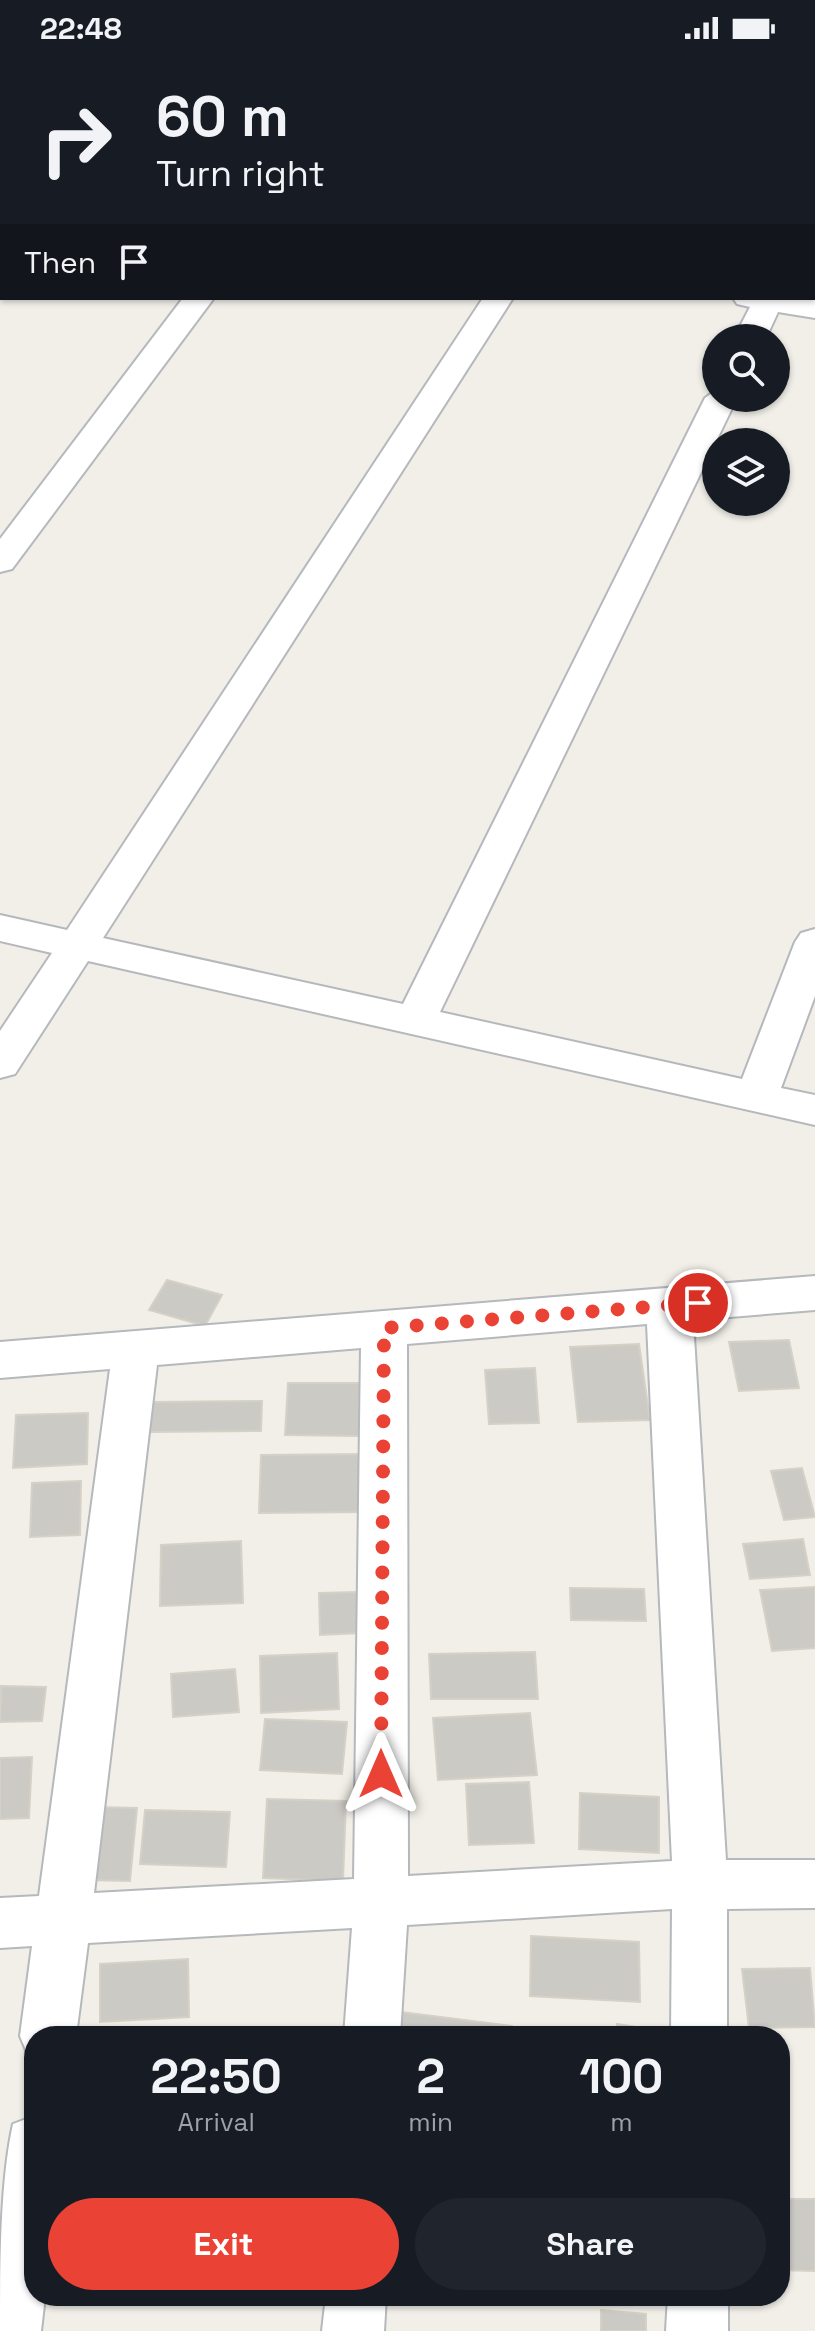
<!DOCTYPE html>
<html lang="en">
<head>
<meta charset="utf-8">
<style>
  :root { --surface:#171b24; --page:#20242c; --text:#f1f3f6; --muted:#9ea1a6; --accent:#ea4335 }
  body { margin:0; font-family:"Space Grotesk",sans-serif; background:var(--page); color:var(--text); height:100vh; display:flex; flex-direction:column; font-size:30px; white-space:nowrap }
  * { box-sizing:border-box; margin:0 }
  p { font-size:26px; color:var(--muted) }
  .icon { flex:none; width:44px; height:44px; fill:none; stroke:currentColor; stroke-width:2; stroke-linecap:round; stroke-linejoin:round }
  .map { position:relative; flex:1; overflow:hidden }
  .sheet { position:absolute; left:24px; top:1970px; width:766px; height:280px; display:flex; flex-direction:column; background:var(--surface); border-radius:32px; box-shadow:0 2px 6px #0004 }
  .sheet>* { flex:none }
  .hud { position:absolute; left:0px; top:0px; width:816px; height:244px; box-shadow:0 2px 6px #0004; background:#171b24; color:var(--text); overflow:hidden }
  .fabs { position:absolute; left:702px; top:268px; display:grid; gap:16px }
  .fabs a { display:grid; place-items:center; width:88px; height:88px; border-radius:50%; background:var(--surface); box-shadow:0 2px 6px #0004; font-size:40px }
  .pin { position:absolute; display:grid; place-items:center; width:68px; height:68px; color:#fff; margin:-34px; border:4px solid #fff; border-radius:50%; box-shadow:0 2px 8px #0007 }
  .me { position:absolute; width:88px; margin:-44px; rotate:0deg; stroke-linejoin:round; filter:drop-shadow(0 0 6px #0008) }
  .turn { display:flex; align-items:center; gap:28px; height:168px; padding:0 24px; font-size:36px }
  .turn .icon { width:104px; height:104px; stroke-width:2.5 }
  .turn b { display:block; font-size:56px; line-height:68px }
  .then { display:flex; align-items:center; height:76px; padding:0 24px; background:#0003; gap:16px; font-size:30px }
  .eta { display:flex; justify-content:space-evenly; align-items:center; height:136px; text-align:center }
  .eta b { font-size:48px; font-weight:600; line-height:56px }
  .action { display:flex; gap:16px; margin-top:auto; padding:16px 24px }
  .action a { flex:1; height:92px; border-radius:48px; background:var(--accent); color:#fff; font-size:32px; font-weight:600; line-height:92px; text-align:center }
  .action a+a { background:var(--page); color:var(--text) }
  .status { display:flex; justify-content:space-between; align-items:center; height:56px; padding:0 40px; background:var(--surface); direction:ltr }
  .status svg { height:22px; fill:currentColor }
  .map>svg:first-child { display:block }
</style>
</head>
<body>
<div class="status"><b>22:48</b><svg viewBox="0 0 49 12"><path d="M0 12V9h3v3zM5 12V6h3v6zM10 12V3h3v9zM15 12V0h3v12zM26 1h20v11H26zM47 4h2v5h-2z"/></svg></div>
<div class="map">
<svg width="815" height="2275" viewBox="0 0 815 2275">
  <rect width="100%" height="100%" fill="#f1efe8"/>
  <g fill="#cccac5" stroke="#d6d1c6" stroke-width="2">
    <path d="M167,1224l55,15 -17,31 -56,-16z"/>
    <path d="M789,1284l10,48 -60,3 -10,-49z"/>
    <path d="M639,1288l11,76 -72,2 -8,-75z"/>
    <path d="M535,1312l4,55 -50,1 -4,-54z"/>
    <path d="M288,1327h72l-1,53 -74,-1z"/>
    <path d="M262,1345l-1,30 -111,1 2,-30z"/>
    <path d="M88,1357l-1,51 -74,4 3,-53z"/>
    <path d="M367,1398l1,58 -109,1 2,-58z"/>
    <path d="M802,1412l13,49 -31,3 -13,-49z"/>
    <path d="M81,1425l-1,54 -50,2 2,-54z"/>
    <path d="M803,1483l7,36 -60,4 -7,-35z"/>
    <path d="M241,1485l2,62 -83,3 1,-61z"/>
    <path d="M815,1531v61l-43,3 -12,-61z"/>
    <path d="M570,1532l74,1 2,32 -75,-1z"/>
    <path d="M359,1536l3,41 -42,2 -1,-42z"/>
    <path d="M535,1596l3,47h-107l-2,-45z"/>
    <path d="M337,1597l2,56 -78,4 -1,-57z"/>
    <path d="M235,1613l4,43 -66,5 -2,-43z"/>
    <path d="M1,1630l45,1 -4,34 -42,1z"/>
    <path d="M530,1657l7,62 -99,5 -5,-62z"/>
    <path d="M265,1663l82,3 -5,52 -82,-4z"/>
    <path d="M32,1701l-3,61 -29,1v-61z"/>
    <path d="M529,1726l5,61 -65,2 -3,-61z"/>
    <path d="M580,1737l79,4v56l-80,-4z"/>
    <path d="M267,1743l79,2 -3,80 -80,-3z"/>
    <path d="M94,1751l43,1 -7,73 -44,-1z"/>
    <path d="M145,1754l85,2 -4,55 -86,-3z"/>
    <path d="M531,1880l108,6 1,60 -110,-6z"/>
    <path d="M188,1903l1,58 -89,5v-58z"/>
    <path d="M810,1912l5,59 -66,1 -7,-59z"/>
    <path d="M401,1956l111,14 -1,10h-114z"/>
    <path d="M617,1968l32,5 -1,7h-32z"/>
    <path d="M780,2143h35v72l-35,-1z"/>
    <path d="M601,2254l45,4v17h-45z"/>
  </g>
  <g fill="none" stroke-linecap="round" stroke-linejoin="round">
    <defs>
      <g id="minor">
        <path d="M0,111l2,1v18l-2,-1z"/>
        <path d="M2,151v19l-2,1v-19z"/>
        <path d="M815,153v19h-1v-19z"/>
        <path d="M183,242h31l-202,271 -12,3v-33z"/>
        <path d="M483,242h30l-410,640 300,66 302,-606 11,-8v8h21l-297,614 302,67 53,-137 6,-9 14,-4v67l-34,92 34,7v30l-727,-164 -73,113 -15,4v-47l52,-78 -52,-12v-26l67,15z"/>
        <path d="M733,242l82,2v18l-37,-6 -12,26h-32l16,-31 -13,-3z"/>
        <path d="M815,1220v34l-122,10 33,540h89v48l-88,1v127h-56l1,-127 -265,16 -7,111h-56l8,-108 -264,15 -12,93h-42v21l-6,-2 -8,-19 12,-90 -32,2v-50l39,-2 71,-527 -110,9v-36zM647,1268l25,537 -264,15 -1,-532zM361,1292l-7,531 -260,14 63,-528z"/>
        <path d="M34,2060v180h11l-4,35h-41c0,-63 0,-149 13,-207z"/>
        <path d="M326,2240h60l-2,35h-62z"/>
        <path d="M668,2240h60v35h-62z"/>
      </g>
    </defs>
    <use href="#minor" stroke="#b5b8bc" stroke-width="4"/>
    <use href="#minor" fill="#fff" fill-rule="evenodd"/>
  </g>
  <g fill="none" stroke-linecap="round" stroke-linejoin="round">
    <path stroke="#ea4335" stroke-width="14" stroke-dasharray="0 25.2" d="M381,1718l3,-446 314,-25"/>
  </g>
</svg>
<div class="fabs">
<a><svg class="icon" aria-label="search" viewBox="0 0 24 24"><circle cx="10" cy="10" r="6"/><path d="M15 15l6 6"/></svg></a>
<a><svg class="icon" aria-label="layers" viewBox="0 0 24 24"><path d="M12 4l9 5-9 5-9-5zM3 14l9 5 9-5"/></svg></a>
</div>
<div class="pin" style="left:698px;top:1247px;background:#d93025"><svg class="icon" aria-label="arrive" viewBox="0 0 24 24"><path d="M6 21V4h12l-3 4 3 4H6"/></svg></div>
<svg class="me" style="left:381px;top:1718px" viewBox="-20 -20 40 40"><path d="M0-17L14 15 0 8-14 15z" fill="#ea4335" stroke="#fff" stroke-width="4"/></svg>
<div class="hud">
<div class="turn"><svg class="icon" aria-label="right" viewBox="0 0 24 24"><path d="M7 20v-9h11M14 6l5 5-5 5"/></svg><div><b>60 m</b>Turn right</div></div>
<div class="then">Then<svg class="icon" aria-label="arrive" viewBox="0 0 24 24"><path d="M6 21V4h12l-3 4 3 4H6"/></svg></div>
</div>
<section class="sheet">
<div class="eta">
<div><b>22:50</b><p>Arrival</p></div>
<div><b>2</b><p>min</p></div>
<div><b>100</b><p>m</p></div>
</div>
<div class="action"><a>Exit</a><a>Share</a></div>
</section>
</div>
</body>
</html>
